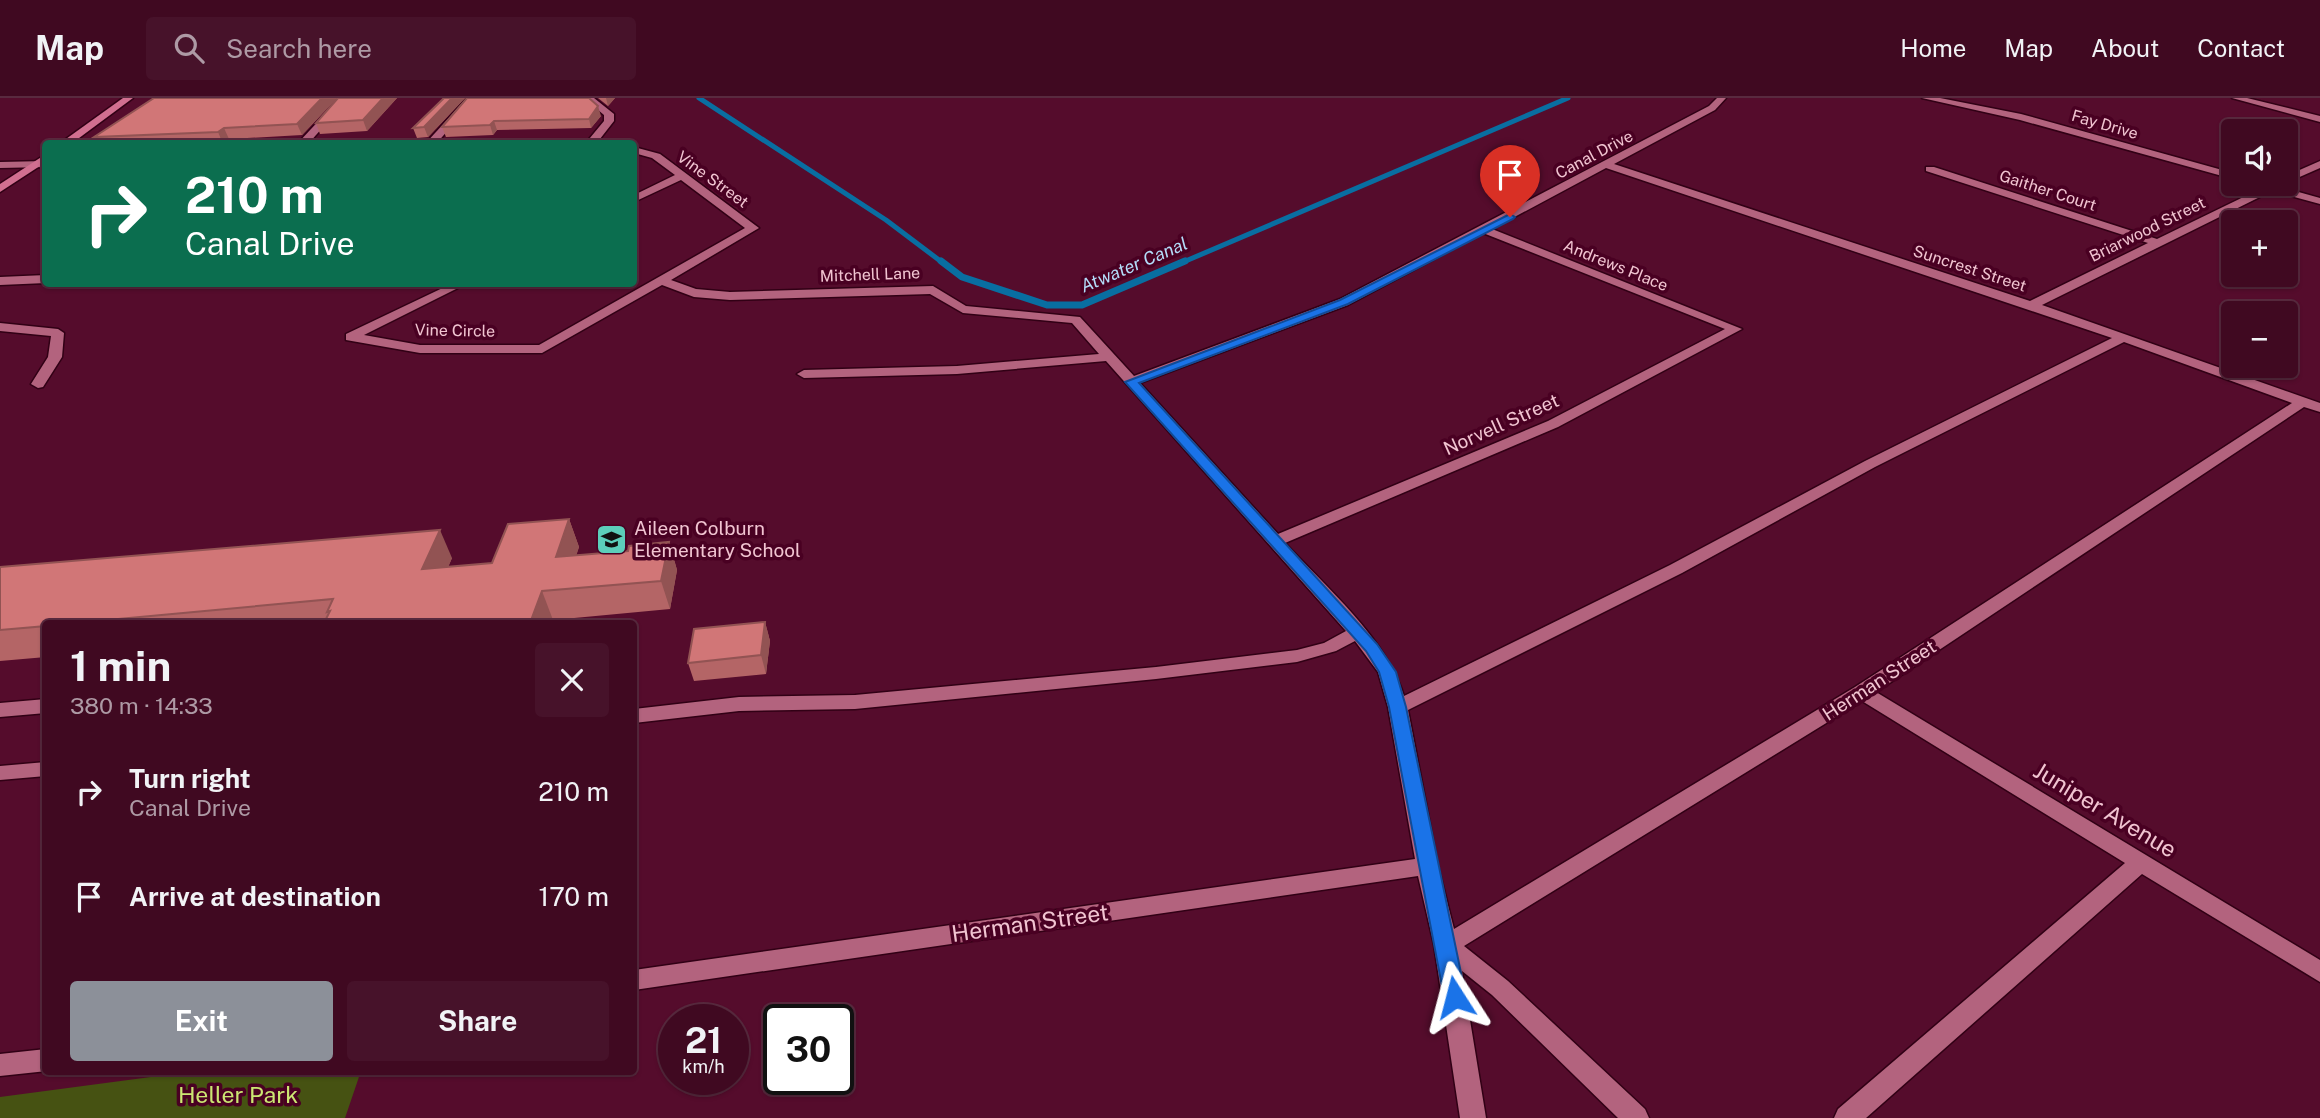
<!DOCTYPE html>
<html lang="en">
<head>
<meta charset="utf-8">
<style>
  :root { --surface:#400921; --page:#47122a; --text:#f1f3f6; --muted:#ae9aa5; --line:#592a3f; --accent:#8c9099 }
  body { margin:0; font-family:"Public Sans",sans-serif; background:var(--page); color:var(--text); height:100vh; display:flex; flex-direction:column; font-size:26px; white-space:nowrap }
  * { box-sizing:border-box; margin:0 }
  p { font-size:23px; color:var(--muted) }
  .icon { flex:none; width:38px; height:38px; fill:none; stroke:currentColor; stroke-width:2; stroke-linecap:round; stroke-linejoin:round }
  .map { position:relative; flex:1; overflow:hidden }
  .sheet { position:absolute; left:42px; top:522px; width:595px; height:455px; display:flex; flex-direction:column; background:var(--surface); border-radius:7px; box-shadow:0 2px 5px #0004,0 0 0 2px var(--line) }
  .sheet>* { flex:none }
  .guide { position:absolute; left:42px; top:42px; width:595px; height:147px; border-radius:7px; box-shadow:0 2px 5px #0004,0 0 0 2px var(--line); background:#0b6e4f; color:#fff; overflow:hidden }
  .tools { position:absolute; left:2221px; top:21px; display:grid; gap:14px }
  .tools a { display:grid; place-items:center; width:77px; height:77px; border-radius:7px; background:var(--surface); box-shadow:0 2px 5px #0004,0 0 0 2px var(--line); font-size:35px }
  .speed { position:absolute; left:658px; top:906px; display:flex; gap:14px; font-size:35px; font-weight:700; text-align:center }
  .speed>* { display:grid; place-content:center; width:91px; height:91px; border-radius:50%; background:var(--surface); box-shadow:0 2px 5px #0004,0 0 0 2px var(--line); line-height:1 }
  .speed small { font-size:18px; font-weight:400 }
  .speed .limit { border:4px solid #111; border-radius:10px; background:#fff; color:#111 }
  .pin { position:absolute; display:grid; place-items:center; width:60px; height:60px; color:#fff; margin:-72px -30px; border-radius:50% 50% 50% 0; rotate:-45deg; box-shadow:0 0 7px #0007 }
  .pin .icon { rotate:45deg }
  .me { position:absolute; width:77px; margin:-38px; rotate:351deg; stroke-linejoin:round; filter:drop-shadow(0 0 5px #0008) }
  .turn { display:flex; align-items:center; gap:24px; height:147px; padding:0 28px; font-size:32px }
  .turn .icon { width:91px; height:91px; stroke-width:2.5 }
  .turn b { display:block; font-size:49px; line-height:60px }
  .round { display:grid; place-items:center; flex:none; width:74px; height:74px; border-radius:7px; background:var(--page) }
  .head { display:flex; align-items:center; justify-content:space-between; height:119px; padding:0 28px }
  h1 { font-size:42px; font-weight:700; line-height:52px }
  .cta { display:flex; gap:14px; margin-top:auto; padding:14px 28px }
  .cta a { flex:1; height:80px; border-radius:7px; background:var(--accent); color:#fff; font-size:28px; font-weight:700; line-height:80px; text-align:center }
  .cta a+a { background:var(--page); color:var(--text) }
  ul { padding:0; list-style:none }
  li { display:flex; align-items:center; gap:21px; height:105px; padding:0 28px }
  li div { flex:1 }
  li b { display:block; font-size:26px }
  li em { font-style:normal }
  header { display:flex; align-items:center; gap:42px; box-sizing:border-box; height:98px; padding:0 35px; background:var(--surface); border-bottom:2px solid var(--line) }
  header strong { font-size:33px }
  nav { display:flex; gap:38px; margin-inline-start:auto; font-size:24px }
  .search { width:490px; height:63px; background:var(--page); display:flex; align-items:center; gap:18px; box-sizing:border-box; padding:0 24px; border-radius:7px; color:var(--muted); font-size:26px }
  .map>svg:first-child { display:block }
</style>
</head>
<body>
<header>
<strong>Map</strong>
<div class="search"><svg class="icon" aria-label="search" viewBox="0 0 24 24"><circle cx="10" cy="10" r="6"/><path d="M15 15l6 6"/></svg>Search here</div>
<nav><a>Home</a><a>Map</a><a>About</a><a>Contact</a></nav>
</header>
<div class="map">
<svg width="2320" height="1020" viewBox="0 0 2320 1020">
  <rect width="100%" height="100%" fill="#550c2c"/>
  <path fill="#465212" d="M196,973h165l-16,47h-345v-21z"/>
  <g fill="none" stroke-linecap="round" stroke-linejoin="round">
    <g stroke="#096ea1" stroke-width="5">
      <path d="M699,0l187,122 57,43"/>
      <path d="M1181,165l387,-165"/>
    </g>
    <path stroke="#096ea1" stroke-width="7" d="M941,163l21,16 85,28h35l103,-44"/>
    <defs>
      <g id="minor">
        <path d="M340,0h9l-41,46h-11z"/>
        <path d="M467,0h9l-40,46h-11z"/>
        <path d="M584,0h10l20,16v7l-18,23h-11l19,-23v-6z"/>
        <path d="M1717,0h9l-11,12 -101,54 416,137 118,-58 -222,-72v-4h8l223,72 105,-51v-4h21l-2,3 39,11v6l-48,-13 -230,114 278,98v9l-16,-5 -428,285 444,268v22l-178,-108 -276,244h-32l4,-9 287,-246 -263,-162 -398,245 44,35 137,128 4,9h-31l-126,-123 -30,-24 24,147h-26l-26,-173 -16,-69 -784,114v-20l781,-111 -27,-152 -10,-35 -23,-31 -19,10 -39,11 -141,17 -301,30 -116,2 -105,12v-14l105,-12 116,-2 301,-28 141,-17 27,-7 22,-12 -240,-270 -149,13 -153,4 -7,-4 7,-4 153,-4 142,-12 -27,-31 -109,-10 -33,-19 -200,6 -36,-3 -32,-12 -120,68h-122l-74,-13v-6l105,-50h15l-102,51 56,10h119l206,-117 -64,-48 -47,22v-7l41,-20 -23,-17 -18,-5v-6l26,7 99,74 -88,52 25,9 34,3 203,-6 33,20 114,11 54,59 206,-77 369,-193zM1606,70l506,170 -247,123 -195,104 -266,131c-19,-59 -77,-108 -119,-153l273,-116 184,-98 -250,-100zM1483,135l242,96 -177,92 -270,113 -138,-151 208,-78zM2124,244l168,61 -437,284 -401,242 -16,-63 -30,-156 274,-137 193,-106z"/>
        <path d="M1922,0h18l81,16 212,59v6l-213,-59z"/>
        <path d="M2232,0h15l73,18v6z"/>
        <path d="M46,63v6l-46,1v-6z"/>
        <path d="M2320,63v7l-34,15v-7z"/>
        <path d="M46,177v8l-46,2v-8z"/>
        <path d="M0,225l58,6 6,4 -2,24 -19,30 -5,1 -7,-4 17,-27 3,-21 -51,-5z"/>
        <path d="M46,601v14l-46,4v-14z"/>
        <path d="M46,664v14l-46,4v-14z"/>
        <path d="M46,951l1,22 -47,5v-22z"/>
      </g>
      <g id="major">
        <path d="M123,0h10l-62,46h-12z"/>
        <path d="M46,56v8l-46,30v-8z"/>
      </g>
    </defs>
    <use href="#minor" stroke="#310015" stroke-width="3"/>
    <use href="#major" stroke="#310015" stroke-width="3"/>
    <use href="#minor" fill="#b3637e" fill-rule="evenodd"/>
    <use href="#major" fill="#d16f90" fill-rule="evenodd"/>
  </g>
  <g fill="#b46566">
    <path d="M337,0l-35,37 -73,4 -6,5h-125l-4,-7z"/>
    <path d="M338,0h59l-30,33 -47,3 -4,-11z"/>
    <path d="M444,0h21l-37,39 -11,1 -4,-10z"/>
    <path d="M467,0l134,18 -10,12 -94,2 -4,5 -47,2 -4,-10z"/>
    <path d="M598,0h17l-7,8z"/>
    <path d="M569,421l10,28 -3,8 52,-4 41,-9 8,28 -7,39 -117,11 -1,3h-506v34l-46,4v-94l452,-9 -4,9 44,-4z"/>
    <path d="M765,524l5,19 -4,33 -72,7 -6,-18z"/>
  </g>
  <g fill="#925353">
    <path d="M322,0h15l-35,37 -5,-11z"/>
    <path d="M383,0h14l-30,33 -4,-11z"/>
    <path d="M452,0h13l-37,39 -4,-10z"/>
    <path d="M606,0h9l-7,8z"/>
    <path d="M598,8l3,10 -10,12 -2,-9z"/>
    <path d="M494,23l3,9 -4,5 -3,-10z"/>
    <path d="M224,30l5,11 -6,5 -5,-12z"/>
    <path d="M569,421l10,28 -12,38 -11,-28z"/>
    <path d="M440,432l12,28 -17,40 -13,-29z"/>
    <path d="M669,444l8,28 -7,39 -9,-28z"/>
    <path d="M542,493l11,29 -1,3h-22z"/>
    <path d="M765,524l5,19 -4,33 -5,-19z"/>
  </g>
  <g fill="#d17677" stroke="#925353" stroke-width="2">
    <path d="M154,0h168l-25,26 -73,4 -6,4 -124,5z"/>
    <path d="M338,0h45l-20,22 -47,3z"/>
    <path d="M444,0h8l-28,29 -11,1z"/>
    <path d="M467,0h122l9,8 -9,13 -95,2 -4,4 -48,2z"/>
    <path d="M569,421l-13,38 72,-6 1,-5 40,-4 -8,39 -119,10 -12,32h-206l6,-12 -3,1 6,-13 -258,24h-29v3l-46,4v-63l440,-37 -18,39 70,-6 16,-39z"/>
    <path d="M765,524l-4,33 -73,8 6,-34z"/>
  </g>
  <path fill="#1a73e8" stroke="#114b97" stroke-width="2" d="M1510,116l5,3 -2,2 -165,85 -209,79 238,261 19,28 10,35 60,290 -4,7 -7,3 -8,-3 -3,-7 -55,-290 -10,-35 -13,-21 -241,-269 215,-82z"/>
  <defs>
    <symbol id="school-square" viewBox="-11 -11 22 22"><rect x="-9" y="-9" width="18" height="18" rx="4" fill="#5cceba" stroke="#490022"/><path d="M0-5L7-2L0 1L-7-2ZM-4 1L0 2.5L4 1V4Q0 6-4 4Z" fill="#111"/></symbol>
  </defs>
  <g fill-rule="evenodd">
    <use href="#school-square" x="594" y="424" width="35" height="35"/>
  </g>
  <g text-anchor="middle" stroke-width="7" stroke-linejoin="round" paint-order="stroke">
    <g font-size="16" fill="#f1c4d1" stroke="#490022">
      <text transform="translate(2105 26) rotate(16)" y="6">Fay Drive</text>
      <text transform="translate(1594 56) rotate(-28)" y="6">Canal Drive</text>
      <text transform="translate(713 81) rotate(36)" y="6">Vine Street</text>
      <text transform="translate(2048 92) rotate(18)" y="6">Gaither Court</text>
      <text transform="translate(2147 131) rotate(-26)" y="6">Briarwood Street</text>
      <text transform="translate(1616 167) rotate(22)" y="6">Andrews Place</text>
      <text transform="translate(1970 170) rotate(18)" y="6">Suncrest Street</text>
      <text transform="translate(870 176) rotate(-2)" y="6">Mitchell Lane</text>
      <text transform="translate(455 232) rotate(1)" y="6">Vine Circle</text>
    </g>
    <g font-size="18" font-style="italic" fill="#b3dbf8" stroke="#490022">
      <text transform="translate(1134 167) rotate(-23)" y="6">Atwater Canal</text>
    </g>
    <g font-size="19" fill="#f1c4d1" stroke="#490022">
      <text transform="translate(1501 326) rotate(-24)" y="7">Norvell Street</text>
      <text transform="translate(1879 582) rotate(-33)" y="7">Herman Street</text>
    </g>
    <g font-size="19" fill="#f1c4d1" stroke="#490022" text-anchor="start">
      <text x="634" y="437">Aileen Colburn<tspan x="634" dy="22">Elementary School</tspan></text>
    </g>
    <g font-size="23" fill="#f1c4d1" stroke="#490022">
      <text transform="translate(2105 712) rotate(31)" y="8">Juniper Avenue</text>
      <text transform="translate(1030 825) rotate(-8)" y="8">Herman Street</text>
    </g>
    <g font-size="23" fill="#cce673" stroke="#490022">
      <text x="238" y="1005">Heller Park</text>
    </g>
  </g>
</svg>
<div class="tools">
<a><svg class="icon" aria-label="sound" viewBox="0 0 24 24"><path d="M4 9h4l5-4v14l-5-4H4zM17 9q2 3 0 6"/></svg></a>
<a>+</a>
<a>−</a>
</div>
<div class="speed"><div>21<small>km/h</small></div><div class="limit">30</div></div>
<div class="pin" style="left:1510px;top:119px;background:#d93025"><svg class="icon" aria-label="arrive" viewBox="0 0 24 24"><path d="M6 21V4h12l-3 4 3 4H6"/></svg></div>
<svg class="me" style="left:1455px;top:899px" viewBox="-20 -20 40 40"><path d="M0-17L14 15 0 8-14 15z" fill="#1a73e8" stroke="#fff" stroke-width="4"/></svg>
<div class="guide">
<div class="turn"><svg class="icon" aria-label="right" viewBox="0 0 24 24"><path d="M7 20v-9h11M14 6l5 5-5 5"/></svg><div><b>210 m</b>Canal Drive</div></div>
</div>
<section class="sheet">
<div class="head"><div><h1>1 min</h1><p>380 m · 14:33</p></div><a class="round"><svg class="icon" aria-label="close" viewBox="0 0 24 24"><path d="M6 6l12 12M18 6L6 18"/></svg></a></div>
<ul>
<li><svg class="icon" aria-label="right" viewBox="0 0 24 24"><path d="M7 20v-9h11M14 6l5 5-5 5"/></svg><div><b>Turn right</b><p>Canal Drive</p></div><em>210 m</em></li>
<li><svg class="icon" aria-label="arrive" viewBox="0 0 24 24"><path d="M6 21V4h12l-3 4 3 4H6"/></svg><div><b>Arrive at destination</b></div><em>170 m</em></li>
</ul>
<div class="cta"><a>Exit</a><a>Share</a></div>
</section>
</div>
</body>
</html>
